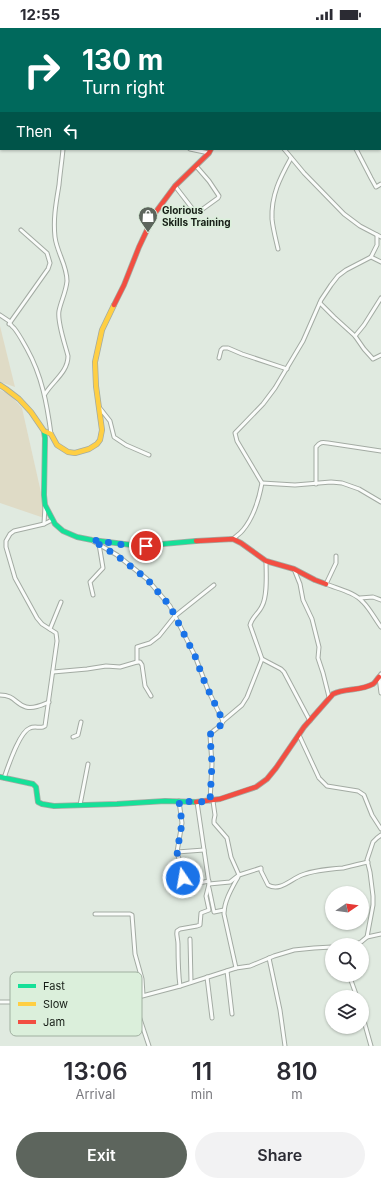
<!DOCTYPE html>
<html lang="en">
<head>
<meta charset="utf-8">
<style>
  :root { --surface:#fff; --page:#f2f2f3; --text:#2b2b33; --muted:#7c7c81; --accent:#5d655d }
  body { margin:0; font-family:Inter,sans-serif; background:var(--page); color:var(--text); height:100vh; display:flex; flex-direction:column; font-size:15px; white-space:nowrap }
  * { box-sizing:border-box; margin:0 }
  p { font-size:13px; color:var(--muted) }
  .icon { flex:none; width:22px; height:22px; fill:none; stroke:currentColor; stroke-width:2; stroke-linecap:round; stroke-linejoin:round }
  .map { position:relative; height:1018px; overflow:hidden }
  .details { display:flex; flex-direction:column; background:var(--surface); flex:1 }
  .details>* { flex:none }
  .banner { position:absolute; left:0px; top:0px; width:381px; height:122px; box-shadow:0 1px 3px #0004; background:#00695c; color:#fff; overflow:hidden }
  .needle { width:26px; rotate:77deg }
  .controls { position:absolute; left:325px; top:858px; display:grid; gap:8px }
  .controls a { display:grid; place-items:center; width:44px; height:44px; border-radius:50%; background:var(--surface); box-shadow:0 1px 3px #0004; font-size:20px }
  .pin { position:absolute; display:grid; place-items:center; width:34px; height:34px; color:#fff; margin:-17px; border:2px solid #fff; border-radius:50%; box-shadow:0 1px 4px #0007 }
  .me { position:absolute; width:44px; margin:-22px; rotate:348deg; stroke-linejoin:round; filter:drop-shadow(0 0 3px #0008) }
  .turn { display:flex; align-items:center; gap:14px; height:84px; padding:0 16px; font-size:18px }
  .turn .icon { width:52px; height:52px; stroke-width:2.5 }
  .turn b { display:block; font-size:28px; line-height:34px }
  .then { display:flex; align-items:center; height:38px; padding:0 16px; background:#0003; gap:8px; font-size:15px }
  .eta { display:flex; justify-content:space-evenly; align-items:center; height:68px; text-align:center }
  .eta b { font-size:24px; font-weight:600; line-height:28px }
  .button { display:flex; gap:8px; margin-top:auto; padding:8px 16px }
  .button a { flex:1; height:46px; border-radius:24px; background:var(--accent); color:#fff; font-size:16px; font-weight:600; line-height:46px; text-align:center }
  .button a+a { background:var(--page); color:var(--text) }
  .status { display:flex; justify-content:space-between; align-items:center; height:28px; padding:0 20px; background:var(--surface); direction:ltr }
  .status svg { height:11px; fill:currentColor }
  .map>svg:first-child { display:block }
</style>
</head>
<body>
<div class="status"><b>12:55</b><svg viewBox="0 0 49 12"><path d="M0 12V9h3v3zM5 12V6h3v6zM10 12V3h3v9zM15 12V0h3v12zM26 1h20v11H26zM47 4h2v5h-2z"/></svg></div>
<div class="map">
<svg width="381" height="1018" viewBox="0 0 381 1018">
  <rect width="100%" height="100%" fill="#e0eae0"/>
  <g fill="#dfdbc6">
    <path d="M0,298l15,61 -15,-5z"/>
    <path d="M0,362l9,4 13,14 25,111 -47,-16z"/>
  </g>
  <g fill="none" stroke-linecap="round" stroke-linejoin="round">
    <defs>
      <g id="street">
        <path d="M37,0v1"/>
        <path d="M83,1l1,-1"/>
        <path d="M380,74l1,5"/>
        <path d="M190,121l19,4"/>
        <path d="M284,121l20,24 40,41 16,12 21,11"/>
        <path d="M356,121l15,29 5,9 5,-3"/>
        <path d="M175,158l20,26 5,-1 18,-13 1,-2 -10,-15 -13,-15"/>
        <path d="M278,221c-2,-9 -5,-20 -6,-30 -1,-24 8,-41 19,-61"/>
        <path d="M371,229l10,5"/>
        <path d="M320,275l14,14 21,19 9,13 9,10 8,-4"/>
        <path d="M0,287l9,6c1,4 2,4 5,7 5,6 9,14 13,21 15,27 20,55 24,85"/>
        <path d="M9,296l39,-55 2,-6 -3,-10 -26,-23"/>
        <path d="M355,308l9,-11 17,-27"/>
        <path d="M219,330l2,-8 2,-2h5l14,6 45,15"/>
        <path d="M45,366c8,-13 23,-22 23,-38 -3,-12 -11,-34 -9,-45 2,-10 7,-19 8,-30 0,-16 -10,-28 -12,-44 -2,-18 1,-34 4,-52 1,-12 3,-24 4,-36"/>
        <path d="M99,379l11,14 4,16 12,8 23,10"/>
        <path d="M262,455l33,2 36,-3 11,1 17,6 22,13"/>
        <path d="M316,456v-37c4,-5 6,-5 12,-4l53,8"/>
        <path d="M44,496l1,-18"/>
        <path d="M233,511c3,-3 7,-5 10,-9 10,-12 16,-31 19,-47l-25,-42 -2,-8 28,-29 12,-16 28,-47 18,-41 10,-15 7,-9 8,-6 25,-13 6,-12v-10"/>
        <path d="M93,513l24,14 30,24 23,27 25,50 13,34 15,31c-2,7 -10,8 -13,14l2,29 -2,37"/>
        <path d="M336,528v7l-10,21c12,5 28,8 37,18 7,7 12,17 18,25"/>
        <path d="M294,541l6,15 3,16 9,19 7,28 -1,11 5,15 6,24"/>
        <path d="M93,567l-3,-13 13,-14 -4,-24"/>
        <path d="M360,570l13,-1 8,3"/>
        <path d="M50,601l11,-27"/>
        <path d="M262,631l19,10 3,3 26,49"/>
        <path d="M137,634v-15l13,-4 9,-7 16,-20 39,-31"/>
        <path d="M53,644l34,-3 19,-3 14,1 17,-5h3l2,3 3,21 6,10"/>
        <path d="M381,646l-2,3 2,16"/>
        <path d="M0,667c15,0 15,9 26,12 8,2 16,-2 23,-5"/>
        <path d="M223,693l19,-16 5,-8 15,-38 -12,-34c2,-8 9,-12 12,-19 6,-11 4,-33 4,-45"/>
        <path d="M299,707l20,43 8,8 31,5 6,4 8,20 9,14"/>
        <path d="M73,709l5,-2 3,-13"/>
        <path d="M4,750c4,-11 15,-46 26,-50 4,-2 9,0 13,-1l2,-1 12,-85 -1,-8 -14,-9 -5,-6 -22,-40 -9,-31v-6l4,-7 4,-3 30,-7 8,-4"/>
        <path d="M179,773l3,22 -5,29c1,5 3,9 4,14 1,6 1,11 4,17l4,2 20,-4"/>
        <path d="M213,773l2,14 -1,5v3l13,15 4,19 8,18"/>
        <path d="M80,777l8,-41"/>
        <path d="M177,824l27,-2"/>
        <path d="M209,856l21,-2 9,-7 22,-7v3l7,14c12,7 23,-6 34,-10 13,-5 27,-6 41,-7 8,-2 16,-4 25,-6"/>
        <path d="M209,860l5,24 10,-2"/>
        <path d="M95,886h35l2,1 3,39 7,25 1,16"/>
        <path d="M367,909l6,-32v-9l-3,-24 -3,-12 6,-18 4,-4 4,-3"/>
        <path d="M190,911l1,43"/>
        <path d="M354,917l7,-3 6,-5 14,-3"/>
        <path d="M269,930l11,52 5,36"/>
        <path d="M236,940l-12,-54c0,-13 8,-26 14,-37"/>
        <path d="M227,943l5,43"/>
        <path d="M349,947l8,22"/>
        <path d="M207,949l5,41"/>
        <path d="M180,958c-2,-15 -2,-28 -2,-42 0,-5 -2,-9 -1,-13l3,-2 17,-3 3,-1 1,-12 8,-3 -3,-14 3,-12 -12,-82"/>
        <path d="M133,970l16,48"/>
        <path d="M0,974h18l30,4 36,3 13,-1 83,-22 56,-18 14,-2 24,-10 20,-6 20,-2 18,-1"/>
        <path d="M362,986l9,32"/>
      </g>
      <g id="fast">
        <path d="M380,57l1,-1"/>
        <path d="M44,403l1,7 -1,57 1,10 10,19 8,7 14,6 15,3 48,6 56,-5"/>
        <path d="M0,749l33,7 3,3 2,15 4,2 12,2 63,-2 48,-3 31,1"/>
      </g>
      <path id="slow" d="M0,357l6,4 13,10 12,13 13,19 7,3 6,11 11,7 7,1 14,-4 8,-5 3,-4 2,-10 -6,-44 -1,-24 7,-32 12,-25"/>
      <g id="jam">
        <path d="M114,277l10,-20 15,-38 16,-34 20,-27 34,-33 2,-4"/>
        <path d="M196,513l37,-2 8,4 25,18 28,8 21,11 11,4"/>
        <path d="M196,774l24,-3 36,-12 11,-8 9,-11 28,-41 29,-33c12,-6 28,-3 40,-10 2,-1 4,-5 6,-7"/>
      </g>
    </defs>
    <use href="#street" stroke="#a3aba3" stroke-width="5"/>
    <use href="#fast" stroke="#a3aba3" stroke-width="6"/>
    <use href="#slow" stroke="#a3aba3" stroke-width="6"/>
    <use href="#jam" stroke="#a3aba3" stroke-width="6"/>
    <use href="#street" stroke="#fafcfa" stroke-width="3"/>
    <use href="#fast" stroke="#16e098" stroke-width="4.5"/>
    <use href="#slow" stroke="#ffcf43" stroke-width="4.5"/>
    <use href="#jam" stroke="#f24e42" stroke-width="4.5"/>
  </g>
  <g fill="none" stroke-linecap="round" stroke-linejoin="round">
    <path stroke="#1a73e8" stroke-width="7" stroke-dasharray="0 12.6" d="M146,518h-15l-39,-6 24,15 31,24 23,27 25,50 10,27 18,38c-2,7 -10,8 -13,14l2,29 -2,37 -13,1 -18,-1 3,22 -5,29 1,5 3,11 2,10"/>
  </g>
  <defs>
    <symbol id="shop-pin" viewBox="-11 -11 22 30"><path d="M0 17L-7.5 6A9.5 9.5 0 1 1 7.5 6Z" fill="#5d655d" stroke="#dbefdb"/><path d="M-5-2.5h2.3a2.7 3.5 0 0 1 5.4 0H5L5.5 6h-11ZM-1.5-2.5h3a1.5 2.3 0 0 0-3 0Z" fill="#fff"/></symbol>
  </defs>
  <g fill-rule="evenodd">
    <use href="#shop-pin" x="137" y="177" width="22" height="30"/>
  </g>
  <g text-anchor="middle" stroke-width="3" stroke-linejoin="round" paint-order="stroke">
    <g font-size="10" font-weight="bold" fill="#161d16" stroke="#dbefdb" text-anchor="start">
      <text x="162" y="186">Glorious<tspan x="162" dy="12">Skills Training</tspan></text>
    </g>
  </g>
  <rect x="10" y="944" width="132" height="64" rx="6" fill="#dbefdb" stroke="#a0b0a0" stroke-width="1"/>
  <rect x="18" y="956" width="18" height="4" fill="#16e098"/>
  <rect x="18" y="974" width="18" height="4" fill="#ffcf43"/>
  <rect x="18" y="992" width="18" height="4" fill="#f24e42"/>
  <g font-size="11" fill="#161d16">
    <text x="43" y="962">Fast</text>
    <text x="43" y="980">Slow</text>
    <text x="43" y="998">Jam</text>
  </g>
</svg>
<div class="controls">
<a><svg class="needle" viewBox="-14 -14 28 28"><path d="M0-13l5 13h-10z" fill="#e53935"/><path d="M0 13l5-13h-10z" fill="#7c7c81"/></svg></a>
<a><svg class="icon" aria-label="search" viewBox="0 0 24 24"><circle cx="10" cy="10" r="6"/><path d="M15 15l6 6"/></svg></a>
<a><svg class="icon" aria-label="layers" viewBox="0 0 24 24"><path d="M12 4l9 5-9 5-9-5zM3 14l9 5 9-5"/></svg></a>
</div>
<div class="pin" style="left:146px;top:518px;background:#d93025"><svg class="icon" aria-label="arrive" viewBox="0 0 24 24"><path d="M6 21V4h12l-3 4 3 4H6"/></svg></div>
<svg class="me" style="left:183px;top:850px" viewBox="-20 -20 40 40"><circle r="17" fill="#1a73e8" stroke="#fff" stroke-width="3"/><path d="M0-11L8 9 0 5-8 9z" fill="#fff"/></svg>
<div class="banner">
<div class="turn"><svg class="icon" aria-label="right" viewBox="0 0 24 24"><path d="M7 20v-9h11M14 6l5 5-5 5"/></svg><div><b>130 m</b>Turn right</div></div>
<div class="then">Then<svg class="icon" aria-label="left" viewBox="0 0 24 24"><path d="M17 20v-9H6M10 6l-5 5 5 5"/></svg></div>
</div>
</div>
<section class="details">
<div class="eta">
<div><b>13:06</b><p>Arrival</p></div>
<div><b>11</b><p>min</p></div>
<div><b>810</b><p>m</p></div>
</div>
<div class="button"><a>Exit</a><a>Share</a></div>
</section>
</body>
</html>
